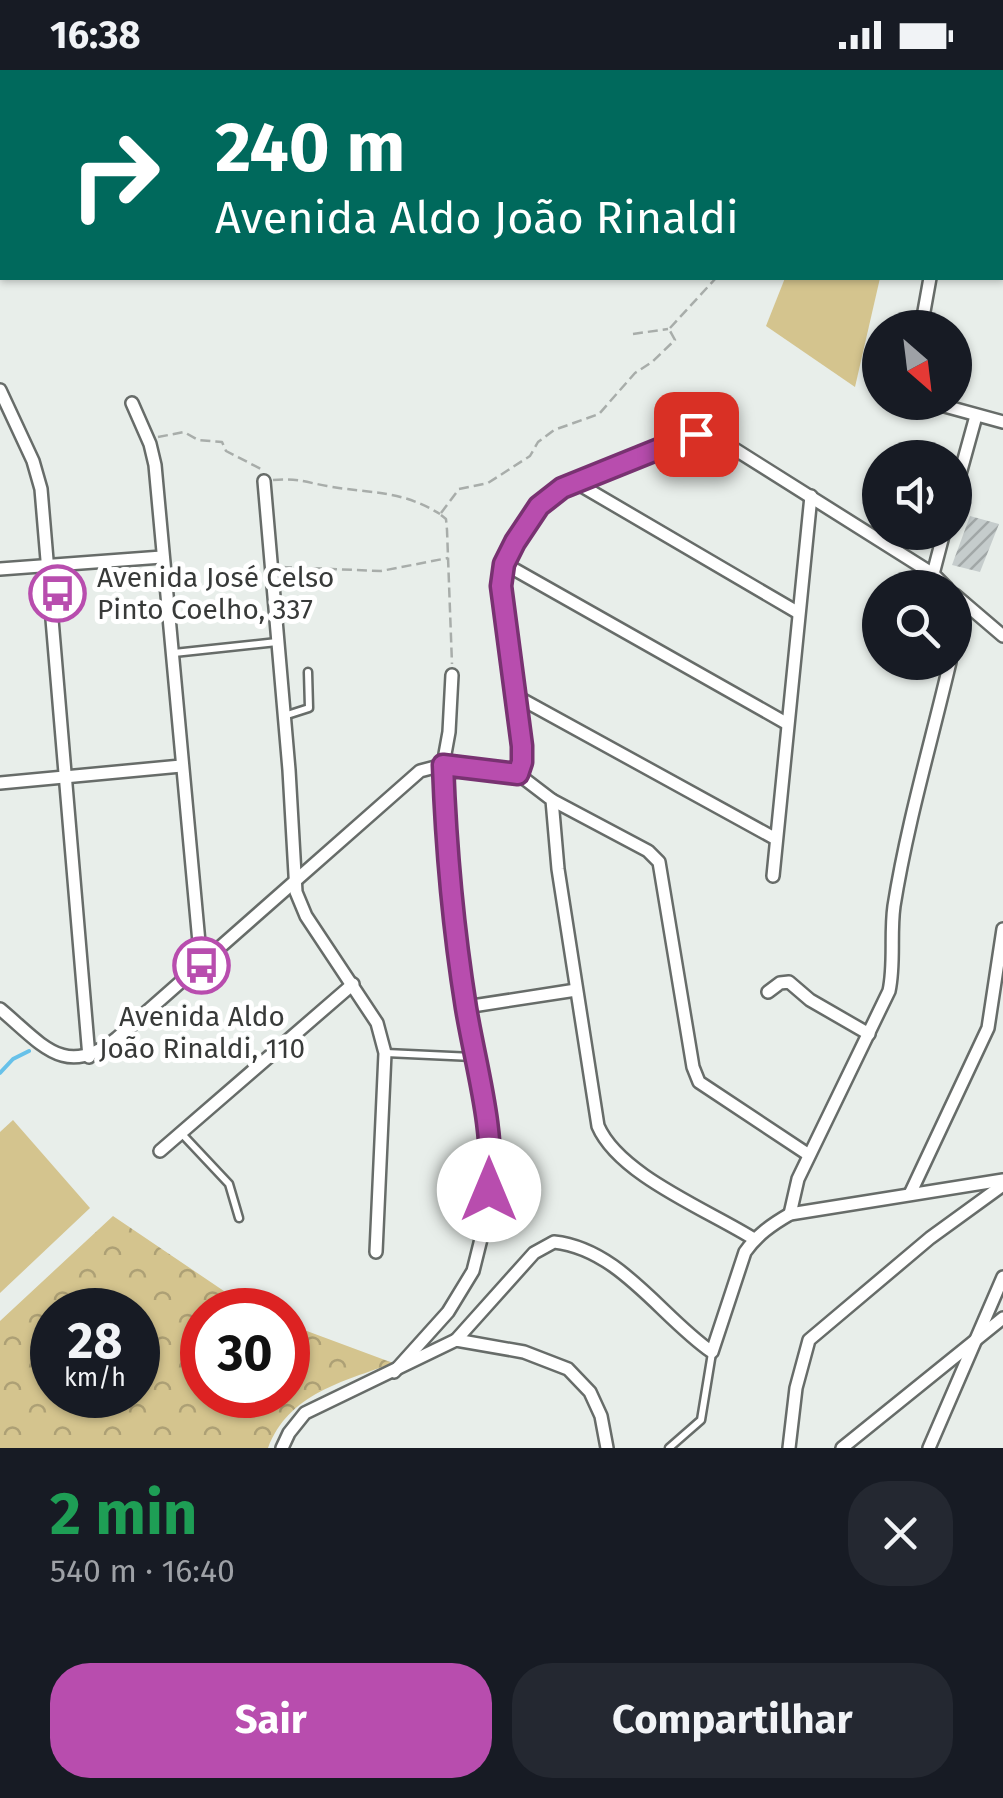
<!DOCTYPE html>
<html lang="pt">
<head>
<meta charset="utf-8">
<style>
  :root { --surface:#171b24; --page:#242831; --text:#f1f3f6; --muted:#9ea1a6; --accent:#b84dae }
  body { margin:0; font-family:"Fira Sans",sans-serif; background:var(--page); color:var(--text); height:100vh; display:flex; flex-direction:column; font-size:38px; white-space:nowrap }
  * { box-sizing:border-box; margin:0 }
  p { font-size:32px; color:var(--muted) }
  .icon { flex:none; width:55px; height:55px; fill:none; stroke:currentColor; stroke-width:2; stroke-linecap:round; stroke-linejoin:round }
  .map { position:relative; height:1378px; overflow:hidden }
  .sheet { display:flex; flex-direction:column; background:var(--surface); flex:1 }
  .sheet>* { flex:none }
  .guide { position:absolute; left:0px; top:0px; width:1005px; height:210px; box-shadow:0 2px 8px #0004; background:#00695c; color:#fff; overflow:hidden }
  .needle { width:65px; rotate:152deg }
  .controls { position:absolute; left:862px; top:240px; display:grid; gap:20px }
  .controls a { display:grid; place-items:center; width:110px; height:110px; border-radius:50%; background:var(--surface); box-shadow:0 2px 8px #0004; font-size:50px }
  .speed { position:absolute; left:30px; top:1218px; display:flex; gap:20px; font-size:50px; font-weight:700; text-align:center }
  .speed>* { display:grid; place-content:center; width:130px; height:130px; border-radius:50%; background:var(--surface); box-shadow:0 2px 8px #0004; line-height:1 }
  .speed small { font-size:25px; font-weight:400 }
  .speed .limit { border:15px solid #d22; background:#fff; color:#111 }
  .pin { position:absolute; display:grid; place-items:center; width:85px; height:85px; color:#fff; margin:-42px; border-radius:20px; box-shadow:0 5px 15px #0006 }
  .me { position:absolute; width:110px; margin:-55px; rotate:0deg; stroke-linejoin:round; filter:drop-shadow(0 0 8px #0008) }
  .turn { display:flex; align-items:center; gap:35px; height:210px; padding:0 50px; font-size:45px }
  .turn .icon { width:130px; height:130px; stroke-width:2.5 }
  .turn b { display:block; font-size:70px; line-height:85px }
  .round { display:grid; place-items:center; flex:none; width:105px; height:105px; border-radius:40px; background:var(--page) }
  .headline { display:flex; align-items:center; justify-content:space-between; height:170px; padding:0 50px }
  h1 { font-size:60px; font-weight:700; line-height:75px; color:#1e9e55 }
  .button { display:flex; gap:20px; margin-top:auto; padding:20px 50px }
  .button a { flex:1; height:115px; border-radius:40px; background:var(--accent); color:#fff; font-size:40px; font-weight:700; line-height:115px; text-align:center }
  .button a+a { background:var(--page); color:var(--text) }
  .status { display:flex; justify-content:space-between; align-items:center; height:70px; padding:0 50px; background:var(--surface); direction:ltr }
  .status svg { height:28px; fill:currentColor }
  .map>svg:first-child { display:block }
</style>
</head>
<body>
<div class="status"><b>16:38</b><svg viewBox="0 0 49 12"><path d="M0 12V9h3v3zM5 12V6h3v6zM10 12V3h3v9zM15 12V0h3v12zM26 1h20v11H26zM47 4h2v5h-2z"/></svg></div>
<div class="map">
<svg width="1003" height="1378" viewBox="0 0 1003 1378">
  <defs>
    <pattern id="forest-crowns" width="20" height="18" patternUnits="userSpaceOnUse" patternTransform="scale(2.5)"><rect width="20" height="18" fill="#d4c48e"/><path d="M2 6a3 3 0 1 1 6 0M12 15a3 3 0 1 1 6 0" fill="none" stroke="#ada075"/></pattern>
    <pattern id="building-hatch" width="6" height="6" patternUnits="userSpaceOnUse" patternTransform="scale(2.5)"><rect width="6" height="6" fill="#c5cccc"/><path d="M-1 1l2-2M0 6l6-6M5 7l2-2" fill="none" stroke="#a1a7a7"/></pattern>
  </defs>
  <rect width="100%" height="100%" fill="#e8eeea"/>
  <g fill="#d4c48e">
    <path d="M0,0h367l-365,2 -2,162z"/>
    <path d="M785,208h95l-25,109 -89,-61z"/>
    <path d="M13,1050l77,88 -90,85v-161z"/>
  </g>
  <path fill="url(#forest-crowns)" fill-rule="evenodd" d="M113,1146l139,94h-50v85h86v-71l105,39c-50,19 -104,30 -125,85h-268v-127zM52,1240h86v85h-86z"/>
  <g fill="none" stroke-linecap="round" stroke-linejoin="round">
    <path stroke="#67c1e9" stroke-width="4" d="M0,1003l13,-14 16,-8"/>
  </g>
  <path fill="url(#building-hatch)" d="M970,446l29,8 -19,48 -28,-7z"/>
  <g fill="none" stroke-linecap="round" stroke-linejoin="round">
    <defs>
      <g id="lane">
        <path d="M606,0l2,2"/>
        <path d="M734,0l9,2"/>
        <path d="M710,2l1,-2"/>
        <path d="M757,2l11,-2"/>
        <path d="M174,583l103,-11"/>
        <path d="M284,646l25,-8 -1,-36"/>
        <path d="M386,983l87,4"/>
        <path d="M182,1064l47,50 10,34"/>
        <path d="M669,1378l32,-28 11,-67"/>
      </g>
      <g id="street">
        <path d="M865,0v2"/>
        <path d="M968,2v-2"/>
        <path d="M921,258l9,-50"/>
        <path d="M0,320l33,71 8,28 48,568"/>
        <path d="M930,332l73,20"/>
        <path d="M132,333l18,41 5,21 46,499"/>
        <path d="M264,411l25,289 7,122 10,24 71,107 8,30 -9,199"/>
        <path d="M575,412l222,130"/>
        <path d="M955,422l21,-76"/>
        <path d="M505,494l281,159"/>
        <path d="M0,499l162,-12"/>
        <path d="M933,504l11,-42"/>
        <path d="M955,525l48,41"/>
        <path d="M955,571l9,-38"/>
        <path d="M514,625l262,144"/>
        <path d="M518,704l4,-28 -21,-160 4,-22 10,-21 24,-37 22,-17 128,-53 15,-2 13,4 216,136 14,14"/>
        <path d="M0,713l181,-17"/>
        <path d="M552,730l96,51 11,11 34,205 6,15 110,73"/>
        <path d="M773,806l38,-380"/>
        <path d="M768,922l12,-9 9,-1 21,18 59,34"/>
        <path d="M466,937l110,-17"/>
        <path d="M0,939c42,35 65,71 117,29l303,-267 23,-6 75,9 34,26 6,69 40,257c21,49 110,84 156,113"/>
        <path d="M160,1081l193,-167"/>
        <path d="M910,1124l78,-166 15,-99"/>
        <path d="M790,1144l8,-35 91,-188c6,-28 1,-56 5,-85 13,-82 37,-163 56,-244"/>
        <path d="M456,1270l78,-87 20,-11c66,7 107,75 158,110l33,-100c12,-17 26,-27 45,-38l213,-34"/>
        <path d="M394,1302l54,-60 25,-41 10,-40 8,-63 -2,-33 -23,-128 -18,-132 -5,-110 6,-33 3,-57"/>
        <path d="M282,1378l7,-15 16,-20 151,-73 68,12 44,17 22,23 11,24 6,32"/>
        <path d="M789,1378l7,-60 13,-48 121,-102 73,-53"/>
        <path d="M842,1378l161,-130"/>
        <path d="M929,1378l74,-171"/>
      </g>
    </defs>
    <use href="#lane" stroke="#676c69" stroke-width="11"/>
    <use href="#street" stroke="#676c69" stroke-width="16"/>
    <g stroke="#a8adaa" stroke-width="2.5" stroke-dasharray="10 5" stroke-linecap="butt">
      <path d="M821,2l1,-2"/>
      <path d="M670,258l46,-50"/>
      <path d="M633,264l35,-5"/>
      <path d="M158,367l26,-5 14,8 24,2 4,9 35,18"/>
      <path d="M273,410c24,-2 32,2 54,6 44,8 72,3 113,28"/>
      <path d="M441,443l18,-24 29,-6 42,-27 8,-14 16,-12 45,-16 36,-41 17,-11 23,-22 -6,-11"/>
      <path d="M441,445l5,4 1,11 5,134"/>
      <path d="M282,497l99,4 67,-13"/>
    </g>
    <use href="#lane" stroke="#fff" stroke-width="6"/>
    <use href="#street" stroke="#fff" stroke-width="11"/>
  </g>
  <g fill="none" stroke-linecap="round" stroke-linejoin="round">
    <defs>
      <path id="route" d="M489,1120c6,-61 -13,-122 -23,-182 -13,-81 -20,-161 -23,-243l75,9 4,-12v-16l-21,-160 3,-22 11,-22 24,-36 23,-18 134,-54"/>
    </defs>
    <use href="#route" stroke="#783271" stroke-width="25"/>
    <use href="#route" stroke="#b84dae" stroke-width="18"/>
  </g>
  <defs>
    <symbol id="bus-ring" viewBox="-11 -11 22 22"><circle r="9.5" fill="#fff" stroke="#b84dae" stroke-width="1.5"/><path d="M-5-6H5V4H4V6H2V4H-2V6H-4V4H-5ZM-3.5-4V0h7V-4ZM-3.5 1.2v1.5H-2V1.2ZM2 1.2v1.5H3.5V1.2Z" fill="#b84dae"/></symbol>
  </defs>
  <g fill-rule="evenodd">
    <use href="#bus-ring" x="26" y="492" width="63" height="63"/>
    <use href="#bus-ring" x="170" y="864" width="63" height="63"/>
  </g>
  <g text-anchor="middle" stroke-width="10" stroke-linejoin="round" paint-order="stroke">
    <g font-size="28" fill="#383a39" stroke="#fff" text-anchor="start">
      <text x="97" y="517">Avenida José Celso<tspan x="97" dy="32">Pinto Coelho, 337</tspan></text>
      <text x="202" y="956" text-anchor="middle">Avenida Aldo<tspan x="202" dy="32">João Rinaldi, 110</tspan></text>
    </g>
  </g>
</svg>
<div class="controls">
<a><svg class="needle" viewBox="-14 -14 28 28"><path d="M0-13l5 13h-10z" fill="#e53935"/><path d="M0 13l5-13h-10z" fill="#9ea1a6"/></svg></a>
<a><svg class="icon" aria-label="sound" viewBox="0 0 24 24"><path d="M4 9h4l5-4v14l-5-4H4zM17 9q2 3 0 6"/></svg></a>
<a><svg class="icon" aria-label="search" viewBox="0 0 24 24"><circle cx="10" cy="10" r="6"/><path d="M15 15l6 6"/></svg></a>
</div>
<div class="speed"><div>28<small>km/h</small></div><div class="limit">30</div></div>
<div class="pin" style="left:696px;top:364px;background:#d93025"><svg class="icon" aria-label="arrive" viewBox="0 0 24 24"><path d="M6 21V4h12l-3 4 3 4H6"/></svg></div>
<svg class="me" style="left:489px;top:1120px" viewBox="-20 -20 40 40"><circle r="19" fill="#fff"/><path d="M0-13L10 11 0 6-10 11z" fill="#b84dae"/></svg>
<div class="guide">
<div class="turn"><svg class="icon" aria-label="right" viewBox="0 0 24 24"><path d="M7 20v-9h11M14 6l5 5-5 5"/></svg><div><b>240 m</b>Avenida Aldo João Rinaldi</div></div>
</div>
</div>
<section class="sheet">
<div class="headline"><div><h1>2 min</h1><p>540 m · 16:40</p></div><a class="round"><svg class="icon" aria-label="close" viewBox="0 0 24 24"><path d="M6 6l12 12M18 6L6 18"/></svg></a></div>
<div class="button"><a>Sair</a><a>Compartilhar</a></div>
</section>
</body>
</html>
